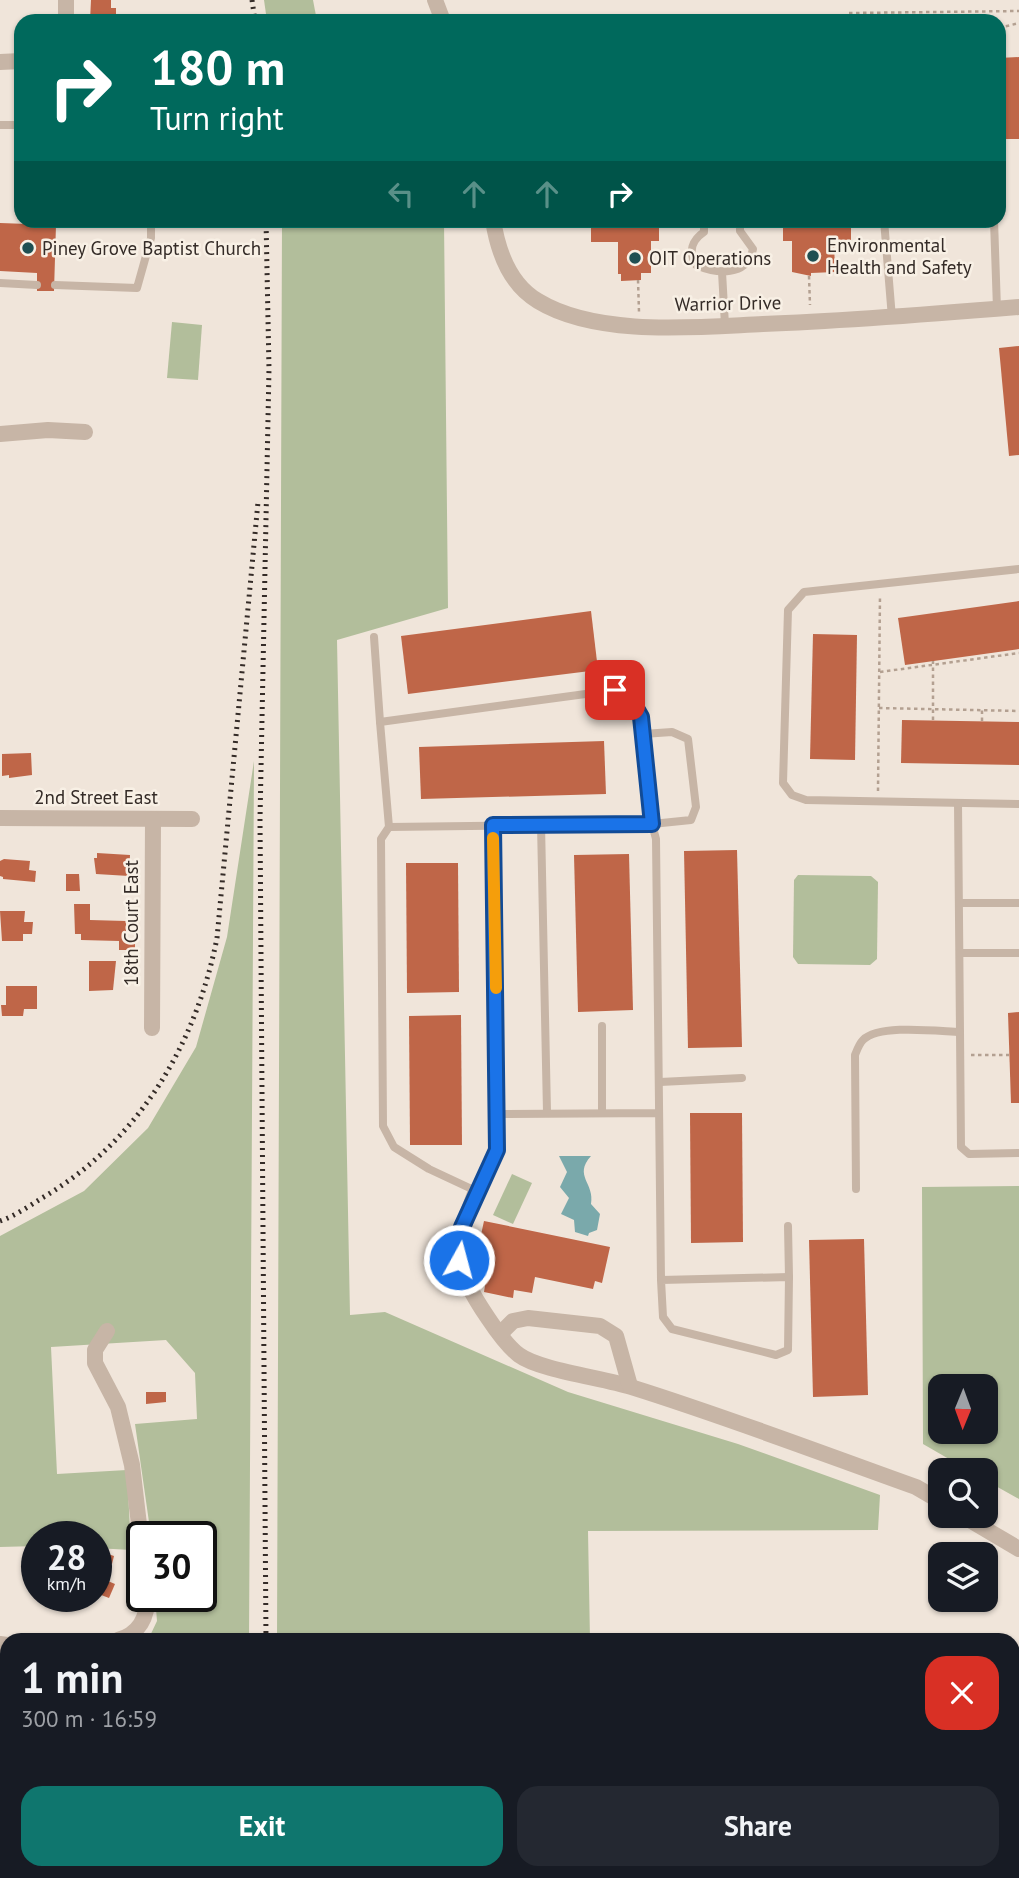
<!DOCTYPE html>
<html lang="en">
<head>
<meta charset="utf-8">
<style>
  :root { --surface:#171b24; --page:#242831; --text:#f1f3f6; --muted:#9ea1a6; --accent:#0f766e }
  body { margin:0; font-family:"PT Sans",sans-serif; background:var(--page); color:var(--text); height:100vh; display:flex; flex-direction:column; font-size:26px; white-space:nowrap }
  * { box-sizing:border-box; margin:0 }
  p { font-size:23px; color:var(--muted) }
  .icon { flex:none; width:38px; height:38px; fill:none; stroke:currentColor; stroke-width:2; stroke-linecap:round; stroke-linejoin:round }
  .map { position:relative; flex:1; overflow:hidden }
  .panel { position:absolute; left:0px; top:1633px; width:1020px; height:247px; display:flex; flex-direction:column; background:var(--surface); border-radius:21px 21px 0 0; box-shadow:0 2px 5px #0004 }
  .panel>* { flex:none }
  .guide { position:absolute; left:14px; top:14px; width:992px; height:214px; border-radius:21px; box-shadow:0 2px 5px #0004; background:#00695c; color:#fff; overflow:hidden }
  .needle { width:46px; rotate:181deg }
  .tools { position:absolute; left:928px; top:1374px; display:grid; gap:14px }
  .tools a { display:grid; place-items:center; width:70px; height:70px; border-radius:14px; background:var(--surface); box-shadow:0 2px 5px #0004; font-size:35px }
  .speed { position:absolute; left:21px; top:1521px; display:flex; gap:14px; font-size:35px; font-weight:700; text-align:center }
  .speed>* { display:grid; place-content:center; width:91px; height:91px; border-radius:50%; background:var(--surface); box-shadow:0 2px 5px #0004; line-height:1 }
  .speed small { font-size:18px; font-weight:400 }
  .speed .limit { border:4px solid #111; border-radius:10px; background:#fff; color:#111 }
  .pin { position:absolute; display:grid; place-items:center; width:60px; height:60px; color:#fff; margin:-30px; border-radius:14px; box-shadow:0 4px 10px #0006 }
  .me { position:absolute; width:77px; margin:-38px; rotate:7deg; stroke-linejoin:round; filter:drop-shadow(0 0 5px #0008) }
  .turn { display:flex; align-items:center; gap:24px; height:147px; padding:0 21px; font-size:32px }
  .turn .icon { width:91px; height:91px; stroke-width:2.5 }
  .turn b { display:block; font-size:49px; line-height:60px }
  .lanes { display:flex; align-items:center; height:66px; padding:0 21px; background:#0003; justify-content:center; gap:35px; direction:ltr }
  .lanes .off { opacity:.35 }
  .round { display:grid; place-items:center; flex:none; width:74px; height:74px; border-radius:21px; background:var(--page) }
  .overview { display:flex; align-items:center; justify-content:space-between; height:119px; padding:0 21px }
  h1 { font-size:42px; font-weight:700; line-height:52px }
  .primary-button { display:flex; gap:14px; margin-top:auto; padding:14px 21px }
  .primary-button a { flex:1; height:80px; border-radius:21px; background:var(--accent); color:#fff; font-size:28px; font-weight:700; line-height:80px; text-align:center }
  .primary-button a+a { background:var(--page); color:var(--text) }
  .map>svg:first-child { display:block }
</style>
</head>
<body>
<div class="map">
<svg width="1019" height="1878" viewBox="0 0 1019 1878">
  <rect width="100%" height="100%" fill="#f0e5da"/>
  <g fill="#b2be9b" fill-rule="evenodd">
    <path d="M264,0h49l4,21h-50z"/>
    <path d="M282,221h162l4,387 -111,32 13,675 35,-3 183,80 170,52 142,51 -2,35 -290,1 2,109h-313z"/>
    <path d="M172,322l30,3 -4,55 -31,-2z"/>
    <path d="M254,761l-5,879h-101l9,-19 -2,-25h46v-60h-50l-16,-112 62,-5 -2,-46 -29,-33 -115,7 6,127 70,-4 4,80 -35,-2v-12h-59v10l-37,1v-311l84,-45 64,-63 48,-81 31,-110z"/>
    <path d="M798,875l73,1 7,6 -1,77 -7,6 -72,-1 -5,-7 1,-77z"/>
    <path d="M512,1174l20,9 -19,41 -20,-9z"/>
    <path d="M1019,1186v313l-34,-19v-10h-17l-45,-26 -1,-257zM985,1386v46h-45v-46z"/>
    <path d="M0,1703l7,2v167h240v6h-247z"/>
    <path d="M595,1872v6h-318v-6z"/>
  </g>
  <path fill="#7aa9ab" d="M559,1156h32c-18,20 4,27 0,48l9,10 -3,16 -8,3 -1,3 -13,-4 -1,-12 -13,-6 8,-16 -9,-11 7,-15z"/>
  <g fill="#bf6648">
    <path d="M91,0h20v8h5v13h-26z"/>
    <path d="M1019,57v82h-20v-81z"/>
    <path d="M28,220h25v4l3,1 -2,66h-17v-18l-37,-2v-48l28,1z"/>
    <path d="M591,220h68v21h-8v32h-10v7l-20,1v-7h-3v-32h-27z"/>
    <path d="M783,220h68v20h-17l1,32 -24,1v3l-19,-4v-31h-9z"/>
    <path d="M1019,346v109l-10,1 -10,-108z"/>
    <path d="M1019,601v48l-114,16 -7,-47z"/>
    <path d="M591,611l7,59 -190,24 -7,-58z"/>
    <path d="M813,634l44,1 -2,125 -45,-1z"/>
    <path d="M902,720l117,2v43l-118,-2z"/>
    <path d="M604,741l2,53 -185,5 -2,-52z"/>
    <path d="M31,753l1,22 -23,3v-3l-7,1v-22z"/>
    <path d="M737,850l5,197 -54,1 -4,-197z"/>
    <path d="M97,853l33,2 -1,21 -33,-2 -2,-16h3z"/>
    <path d="M629,854l4,156 -55,2 -4,-157z"/>
    <path d="M4,859l26,2 -1,9 7,1 -1,11 -32,-3v-2l-3,-1v-15z"/>
    <path d="M406,863h52l1,129 -52,1z"/>
    <path d="M66,874h13l1,17h-14z"/>
    <path d="M74,904h16v16l36,1v20h9v9h-16v-9l-38,-1v-6h-6z"/>
    <path d="M0,911h25l-1,11h9l-1,12h-9v7h-21z"/>
    <path d="M89,961h27l-3,29 -24,1z"/>
    <path d="M6,986h31v23h-13l-1,7h-21l-1,-11h5z"/>
    <path d="M1019,1012v91h-8l-3,-90z"/>
    <path d="M461,1015l1,130h-52l-1,-129z"/>
    <path d="M690,1113h52l1,129 -52,1z"/>
    <path d="M484,1221l126,26 -8,36 -7,-2 -2,8 -58,-12 -3,16 -18,-3 -1,8 -29,-6 2,-13 -14,-3z"/>
    <path d="M864,1239l4,156 -55,2 -4,-157z"/>
    <path d="M146,1392h20v10l-20,2z"/>
    <path d="M99,1551l15,5 -2,8 -16,-6z"/>
    <path d="M96,1576l19,8 -6,14 -13,-5z"/>
    <path d="M1013,1784l6,6v68l-6,6z"/>
    <rect x="840" y="1872" width="83" height="6"/>
    <path d="M948,1872h57l-6,6h-48z"/>
  </g>
  <g fill="none" stroke-linecap="round" stroke-linejoin="round">
    <g stroke="#b3a091" stroke-width="2.5" stroke-dasharray="3.5 3.5" stroke-linecap="butt">
      <path d="M849,13l170,-2"/>
      <path d="M999,28l20,-5"/>
      <path d="M809,276l1,29"/>
      <path d="M638,280l1,32"/>
      <path d="M880,672l139,-19"/>
      <path d="M879,708l140,3"/>
      <path d="M933,720v-59"/>
      <path d="M982,721v-11"/>
      <path d="M878,791l2,-196"/>
      <path d="M971,1055h38"/>
      <path d="M1013,1711l6,5"/>
      <path d="M805,1872l4,6"/>
    </g>
    <g stroke="#c7b5a6" stroke-width="8">
      <path d="M0,125h21"/>
      <path d="M704,220v12c-12,8 -16,20 -8,33 21,9 51,12 57,-16l-13,-18v-11"/>
      <path d="M884,220l8,98"/>
      <path d="M994,220l3,89"/>
      <path d="M722,272l3,53"/>
      <path d="M0,283l37,2"/>
      <path d="M55,285l82,3 14,-50v-18"/>
      <path d="M1019,569l-215,23 -16,18 -5,173 9,12 14,5 213,4"/>
      <path d="M374,637l6,85"/>
      <path d="M958,803l3,344 8,7 50,-1"/>
      <path d="M541,824l6,288"/>
      <path d="M493,825l5,289"/>
      <path d="M389,827l263,-3 39,-4 5,-13 -8,-68 -16,-7 -29,2"/>
      <path d="M959,903h60"/>
      <path d="M960,953h59"/>
      <path d="M602,1026v86"/>
      <path d="M660,1082l82,-4"/>
      <path d="M659,1113l-161,1 -1,36 -21,41 -47,-22 -35,-22 -11,-21 -2,-287 8,-12 -9,-105 235,-32 12,3 14,24 11,107 4,15 5,441 2,37 9,12 104,26 12,-5 1,-73 -128,3"/>
      <path d="M856,1189l-1,-134c2,-5 4,-11 8,-15 16,-16 73,-9 97,-8"/>
      <path d="M788,1226l1,51"/>
      <path d="M758,1640l227,-3 9,3"/>
      <path d="M1013,1654l6,6"/>
      <path d="M720,1872v6"/>
    </g>
    <g stroke="#c7b5a6" stroke-width="16">
      <path d="M66,0v21"/>
      <path d="M435,0l8,21"/>
      <path d="M0,62l21,-1"/>
      <path d="M493,220c5,32 16,64 45,81 59,36 158,26 225,23 86,-3 171,-10 256,-17"/>
      <path d="M0,434l48,-4 37,2"/>
      <path d="M0,818l192,1"/>
      <path d="M152,1028l1,-209"/>
      <path d="M476,1191c-22,57 -23,76 12,127 8,12 19,28 31,37 20,15 84,23 112,32 96,30 190,66 285,100l24,14"/>
      <path d="M107,1331l-12,19v13l23,44 14,58 10,85"/>
      <path d="M500,1334l13,-13 15,-3 72,8 16,10 14,50"/>
      <path d="M963,1516l56,33"/>
      <path d="M118,1640c21,-6 30,-23 29,-44"/>
      <path d="M0,1644l7,1"/>
    </g>
    <g stroke="#342b27" stroke-width="5" stroke-dasharray="2 5" stroke-linecap="butt">
      <path d="M252,0l3,21"/>
      <path d="M0,1221c15,-5 29,-15 42,-23 96,-56 154,-153 175,-260l41,-436"/>
      <path d="M266,1640l-6,-821 9,-450 -3,-149"/>
      <path d="M269,1872v6"/>
    </g>
  </g>
  <g fill="none" stroke-linecap="round" stroke-linejoin="round">
    <defs>
      <path id="route" d="M459,1260l3,-33 35,-77 -4,-325 159,-1 -11,-107 -14,-24 -12,-3"/>
    </defs>
    <use href="#route" stroke="#114b97" stroke-width="18"/>
    <use href="#route" stroke="#1a73e8" stroke-width="12"/>
    <path stroke="#f59e0b" stroke-width="12" d="M493,838l3,150"/>
  </g>
  <g fill="#1f4f52" stroke="#f8f0e5" stroke-width="2.5">
    <circle cx="28" cy="248" r="7"/>
    <circle cx="813" cy="256" r="7"/>
    <circle cx="635" cy="258" r="7"/>
  </g>
  <g text-anchor="middle" stroke-width="5" stroke-linejoin="round" paint-order="stroke">
    <g font-size="19" fill="#342b27" stroke="#f8f0e5" text-anchor="start">
      <text x="827" y="252">Environmental<tspan x="827" dy="22">Health and Safety</tspan></text>
      <text x="42" y="255">Piney Grove Baptist Church</text>
      <text x="649" y="265">OIT Operations</text>
    </g>
    <g font-size="19" fill="#342b27" stroke="#f8f0e5">
      <text transform="translate(728 303) rotate(-1)" y="7">Warrior Drive</text>
      <text x="96" y="804">2nd Street East</text>
      <text transform="translate(131 923) rotate(-90)" y="7">18th Court East</text>
    </g>
  </g>
</svg>
<div class="tools">
<a><svg class="needle" viewBox="-14 -14 28 28"><path d="M0-13l5 13h-10z" fill="#e53935"/><path d="M0 13l5-13h-10z" fill="#9ea1a6"/></svg></a>
<a><svg class="icon" aria-label="search" viewBox="0 0 24 24"><circle cx="10" cy="10" r="6"/><path d="M15 15l6 6"/></svg></a>
<a><svg class="icon" aria-label="layers" viewBox="0 0 24 24"><path d="M12 4l9 5-9 5-9-5zM3 14l9 5 9-5"/></svg></a>
</div>
<div class="speed"><div>28<small>km/h</small></div><div class="limit">30</div></div>
<div class="pin" style="left:615px;top:690px;background:#d93025"><svg class="icon" aria-label="arrive" viewBox="0 0 24 24"><path d="M6 21V4h12l-3 4 3 4H6"/></svg></div>
<svg class="me" style="left:459px;top:1260px" viewBox="-20 -20 40 40"><circle r="17" fill="#1a73e8" stroke="#fff" stroke-width="3"/><path d="M0-11L8 9 0 5-8 9z" fill="#fff"/></svg>
<div class="guide">
<div class="turn"><svg class="icon" aria-label="right" viewBox="0 0 24 24"><path d="M7 20v-9h11M14 6l5 5-5 5"/></svg><div><b>180 m</b>Turn right</div></div>
<div class="lanes"><svg class="icon off" aria-label="left" viewBox="0 0 24 24"><path d="M17 20v-9H6M10 6l-5 5 5 5"/></svg><svg class="icon off" aria-label="ahead" viewBox="0 0 24 24"><path d="M12 20V5M6 11l6-6 6 6"/></svg><svg class="icon off" aria-label="ahead" viewBox="0 0 24 24"><path d="M12 20V5M6 11l6-6 6 6"/></svg><svg class="icon" aria-label="right" viewBox="0 0 24 24"><path d="M7 20v-9h11M14 6l5 5-5 5"/></svg></div>
</div>
<section class="panel">
<div class="overview"><div><h1>1 min</h1><p>300 m · 16:59</p></div><a class="round" style="background:#d93025;color:#fff"><svg class="icon" aria-label="close" viewBox="0 0 24 24"><path d="M6 6l12 12M18 6L6 18"/></svg></a></div>
<div class="primary-button"><a>Exit</a><a>Share</a></div>
</section>
</div>
</body>
</html>
